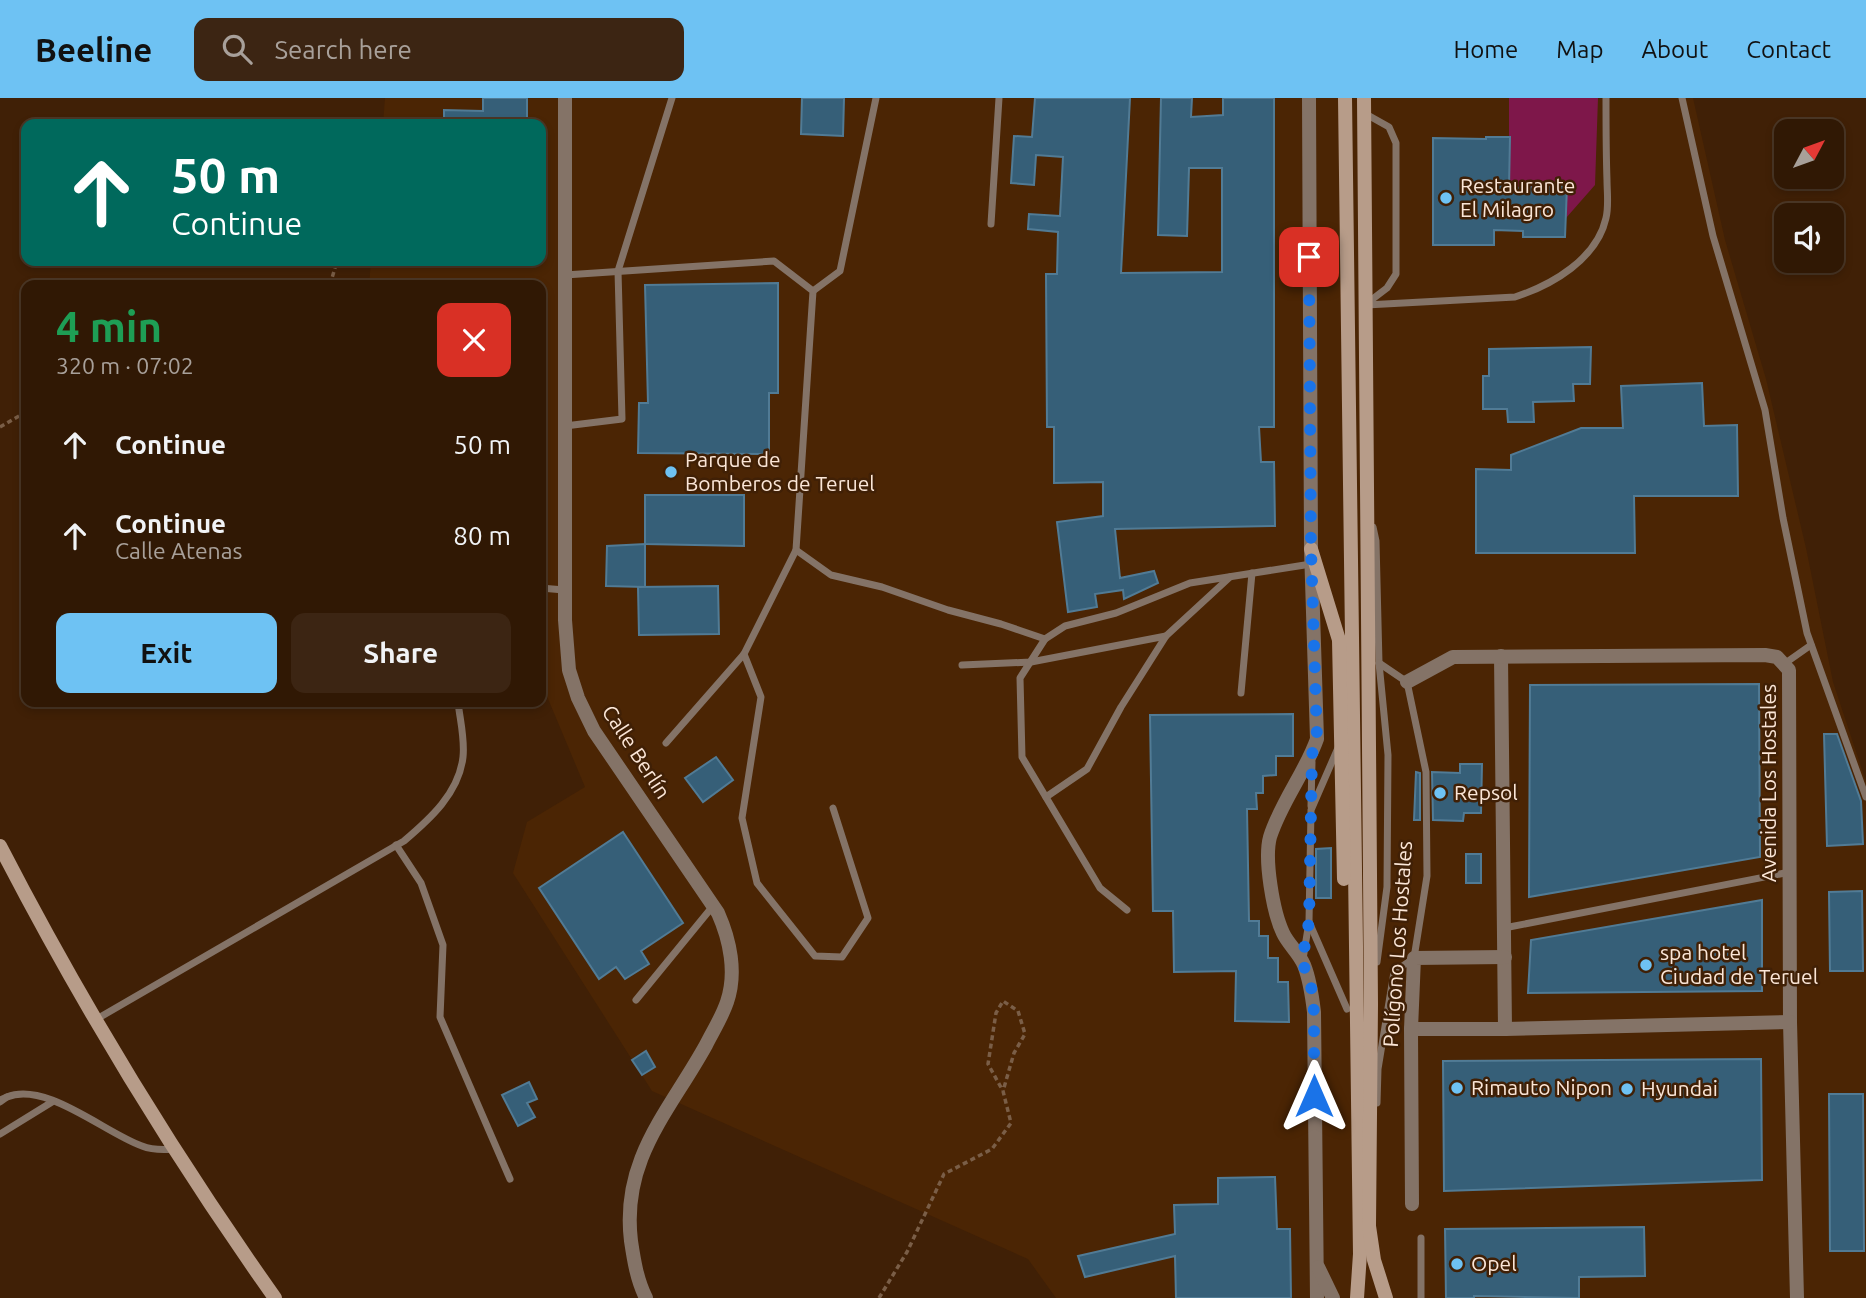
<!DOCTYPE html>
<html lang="en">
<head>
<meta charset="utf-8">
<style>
  :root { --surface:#301804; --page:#3c2513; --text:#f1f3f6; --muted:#a8a09a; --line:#4b3726; --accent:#6ec2f3 }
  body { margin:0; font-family:Ubuntu,sans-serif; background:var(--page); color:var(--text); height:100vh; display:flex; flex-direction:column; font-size:26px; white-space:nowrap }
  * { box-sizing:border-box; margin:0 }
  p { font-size:23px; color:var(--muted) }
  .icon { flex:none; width:38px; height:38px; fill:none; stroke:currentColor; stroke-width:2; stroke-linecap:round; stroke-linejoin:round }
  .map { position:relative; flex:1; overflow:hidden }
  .details { position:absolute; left:21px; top:182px; width:525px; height:427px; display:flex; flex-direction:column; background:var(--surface); border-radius:14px; box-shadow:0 4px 10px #0003,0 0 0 2px var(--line) }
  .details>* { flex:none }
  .guide { position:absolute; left:21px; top:21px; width:525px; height:147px; border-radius:14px; box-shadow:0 4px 10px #0003,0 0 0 2px var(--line); background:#00695c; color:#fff; overflow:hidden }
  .needle { width:46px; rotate:49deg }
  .controls { position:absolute; left:1774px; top:21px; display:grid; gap:14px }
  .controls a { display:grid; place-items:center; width:70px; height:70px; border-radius:14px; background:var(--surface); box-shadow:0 4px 10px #0003,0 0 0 2px var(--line); font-size:35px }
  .pin { position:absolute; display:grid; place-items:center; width:60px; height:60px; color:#fff; margin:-30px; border-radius:14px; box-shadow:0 4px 10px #0006 }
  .me { position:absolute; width:77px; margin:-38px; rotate:0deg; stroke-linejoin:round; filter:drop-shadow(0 0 5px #0008) }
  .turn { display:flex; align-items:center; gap:24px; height:147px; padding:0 35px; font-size:32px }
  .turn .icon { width:91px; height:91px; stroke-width:2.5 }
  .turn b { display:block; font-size:49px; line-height:60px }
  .round { display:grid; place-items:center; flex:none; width:74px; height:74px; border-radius:14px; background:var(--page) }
  .summary { display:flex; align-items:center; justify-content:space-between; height:119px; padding:0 35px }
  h1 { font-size:42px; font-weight:700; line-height:52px; color:#1e9e55 }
  .action { display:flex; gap:14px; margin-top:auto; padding:14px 35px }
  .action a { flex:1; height:80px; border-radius:14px; background:var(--accent); color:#111; font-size:28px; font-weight:700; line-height:80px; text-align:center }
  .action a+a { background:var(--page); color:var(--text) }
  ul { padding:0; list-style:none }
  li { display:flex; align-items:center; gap:21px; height:91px; padding:0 35px }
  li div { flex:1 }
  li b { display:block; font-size:26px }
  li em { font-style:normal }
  header { display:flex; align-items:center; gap:42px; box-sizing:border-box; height:98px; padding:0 35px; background:var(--accent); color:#111 }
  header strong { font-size:33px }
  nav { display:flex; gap:38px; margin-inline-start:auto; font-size:24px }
  .search { width:490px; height:63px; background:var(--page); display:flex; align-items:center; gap:18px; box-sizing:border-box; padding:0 24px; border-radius:14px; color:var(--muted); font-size:26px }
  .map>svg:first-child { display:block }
</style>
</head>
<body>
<header>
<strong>Beeline</strong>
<div class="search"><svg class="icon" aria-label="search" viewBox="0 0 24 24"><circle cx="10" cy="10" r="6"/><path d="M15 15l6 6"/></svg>Search here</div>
<nav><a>Home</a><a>Map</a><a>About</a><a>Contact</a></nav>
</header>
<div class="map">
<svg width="1866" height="1200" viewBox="0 0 1866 1200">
  <rect width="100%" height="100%" fill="#402006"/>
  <path fill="#4b2504" d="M385,0h1308l32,142 41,139 40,169 27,134 33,100v516h-810l-28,-39 -376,-168 -139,-218 14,-51 58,-35 -44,-105v-397h-172l2,-24h170v-137h-158z"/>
  <path fill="#7e174a" d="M1509,0h89l-3,87 -29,33 1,-32 -58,1z"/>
  <g fill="#365f78" stroke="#517b95" stroke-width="2">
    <path d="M483,0h44v26h-83v-14l39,1z"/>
    <path d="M802,0h42l-1,38 -42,-2z"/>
    <path d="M1035,0h95l-9,175 101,-1v-104h-33l-2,68 -29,-1 3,-137h31l-1,19 32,-2v-17h51v329h-15l2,35h13l1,64 -160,3 5,49 34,-7 4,12 -34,16 -1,-9 -28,4 2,13 -29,5 -11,-90 46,-6v-34l-49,1v-56h-7l-1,-153h11l1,-42 -30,-3 1,-15 31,2 3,-59 -27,-2 -2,30 -23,-2 3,-47 18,1z"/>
    <path d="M1486,39h24l-1,51 58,-2 -2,51h-42v-6l-29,-1v15h-61v-107l53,1z"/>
    <path d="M778,185v110h-9v61l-131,-1 1,-50h9l-3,-118z"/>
    <path d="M1591,249l-1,37h-17l1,17 -41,1 1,20h-26l-1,-13h-24v-33h6v-27z"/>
    <path d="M1702,285l2,43 33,-1 1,71h-104l1,57h-159v-84l35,1v-15l70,-27h42l-2,-42z"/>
    <path d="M645,397h99v51l-99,-2z"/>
    <path d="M645,446v43l-39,-1 1,-40z"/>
    <path d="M718,488l1,48 -80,1 -1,-48z"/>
    <path d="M1759,586l1,173 -231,40 1,-212z"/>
    <path d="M1293,616v42h-17v19l-13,1v17h-7l1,16h-10l2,112h10v15h9v22h10v24h10l1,40 -54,-1 1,-50 -62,1 -1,-61h-20l-3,-196z"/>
    <path d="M1824,636h13l24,67 2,43 -36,2z"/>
    <path d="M716,659l17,23 -30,22 -18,-24z"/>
    <path d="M1460,666h22l-1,49h-17l-1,8 -30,-1 -1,-48 28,1z"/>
    <path d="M1416,674l4,1v47h-6z"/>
    <path d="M623,734l60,91 -42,28 8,13 -24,15 -9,-12 -17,12 -60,-91z"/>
    <path d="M1331,750v50h-15v-49z"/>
    <rect x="1466" y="756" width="15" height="29"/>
    <path d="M1862,793l1,80h-33l-1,-79z"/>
    <path d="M1762,802v91l-234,2 3,-53z"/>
    <path d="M646,953l9,16 -13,8 -10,-15z"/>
    <path d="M1761,961l1,121 -318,11 -1,-130z"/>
    <path d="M529,984l8,17 -10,4 8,14 -17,9 -16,-31z"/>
    <path d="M1829,996h34l1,157h-34z"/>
    <path d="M1275,1079l2,52h13l1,69h-115l-1,-42 -90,21 -7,-21 97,-22 -1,-29 44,-1v-26z"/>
    <path d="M1644,1129l1,49 -66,1v21l-105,-2v2h-28l-1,-69z"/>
  </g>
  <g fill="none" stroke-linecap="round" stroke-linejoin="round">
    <g stroke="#7a5e47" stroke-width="3.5" stroke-dasharray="5 3.5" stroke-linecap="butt">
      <path d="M330,187l7,-24"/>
      <path d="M0,329l26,-15"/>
      <path d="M879,1200l28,-46 37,-78 48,-25 19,-26 -8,-32 -15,-27 8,-51 7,-12 15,10 7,23 -11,19 -11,38"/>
    </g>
    <g stroke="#847367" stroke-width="7">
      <path d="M1682,0l31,138 52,174 18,108 24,115 59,164"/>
      <path d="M1364,15l25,14 7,16v131l-9,14 -21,16"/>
      <path d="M991,126l8,-126"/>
      <path d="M565,177l209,-14 39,30 -17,259 -52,104 -78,89"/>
      <path d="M813,193l27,-20 36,-173"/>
      <path d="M1366,207l149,-8c37,-12 82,-38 91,-79 3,-12 1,-26 1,-38 -1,-27 -1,-55 -1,-82"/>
      <path d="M565,328l57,-7 -4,-148 54,-173"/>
      <path d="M1373,429l3,14 3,122 9,92 -1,132 -10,75"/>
      <path d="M796,452l35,25 51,12 66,23 53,14 44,15"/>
      <path d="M541,490l23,2"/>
      <path d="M744,556l17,43 -19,121 15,65 58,73 27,1 26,-39 -35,-110"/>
      <path d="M1784,566l27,-19"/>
      <path d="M962,567l69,-3 135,-26 64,-59"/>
      <path d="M1241,595l11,-120"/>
      <path d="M1338,650l-27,62 -2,112 38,87"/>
      <path d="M1046,699l41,-28 34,-62 45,-71"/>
      <path d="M1311,708l1,-44"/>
      <path d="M396,747l25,38 22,62 -3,72 70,162"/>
      <path d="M1127,812l-27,-22 -78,-131 -2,-79 25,-39 20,-13 51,-13 74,-30 121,-19"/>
      <path d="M1504,830l286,-56"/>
      <path d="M1303,861l6,-37"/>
      <path d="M636,902l77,-94"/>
      <path d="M95,922l309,-179c26,-22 55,-48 59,-84 2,-18 -3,-37 -5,-55"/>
      <path d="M7,999c39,-16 98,36 135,49 10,4 21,4 32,3"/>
      <path d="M0,1002l7,-3 -7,5"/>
      <path d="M1377,1005l1,-34 16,-97 20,-14 13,-82 -1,-104 -19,-90 -28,-19"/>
      <path d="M0,1036l52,-32"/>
      <path d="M1421,1200v-60"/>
    </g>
    <g stroke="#847367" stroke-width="14">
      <path d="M565,0v522l4,50 9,28 16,33 124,182c12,27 19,60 9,89 -5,15 -14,29 -21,43 -37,67 -85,114 -75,196 3,20 6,39 15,57"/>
      <path d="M1309,0l2,451 6,190c-12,34 -36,63 -47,98 -6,22 3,75 13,96 5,11 16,20 21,32 6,15 8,30 10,47l3,286"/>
      <path d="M1501,558l4,373"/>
      <path d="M1407,584l46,-25 312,-2 12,2 12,13 1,352 7,276"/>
      <path d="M1411,931h94l285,-7"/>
      <path d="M1412,1106l-1,-175 3,-71 91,-1"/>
      <path d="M1318,1169l15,31"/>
    </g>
    <g stroke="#b79c89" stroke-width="14">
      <path d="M1345,0l15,1156 -3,44"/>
      <path d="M1364,0l7,906 -2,222 5,34 12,38"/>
      <path d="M1311,451l28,91 5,239"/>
      <path d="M0,748c81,157 173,308 275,452"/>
    </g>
  </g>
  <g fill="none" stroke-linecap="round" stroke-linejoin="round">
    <path stroke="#1a73e8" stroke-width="12" stroke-dasharray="0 21.6" d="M1309,159l2,292 6,190 -5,15 -3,168 -7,39 9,25 3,26v84"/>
  </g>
  <g fill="#6ec2f3" stroke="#402006" stroke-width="2.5">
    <circle cx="1446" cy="100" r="7"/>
    <circle cx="671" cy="374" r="7"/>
    <circle cx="1440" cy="695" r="7"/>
    <circle cx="1646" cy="867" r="7"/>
    <circle cx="1457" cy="990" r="7"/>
    <circle cx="1627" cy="991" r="7"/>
    <circle cx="1457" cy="1166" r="7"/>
  </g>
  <g text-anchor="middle" stroke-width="5" stroke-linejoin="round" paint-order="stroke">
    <g font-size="21" fill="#fbe6d7" stroke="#402006" text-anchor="start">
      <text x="1460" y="95">Restaurante<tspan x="1460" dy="24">El Milagro</tspan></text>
      <text x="685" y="369">Parque de<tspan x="685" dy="24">Bomberos de Teruel</tspan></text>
      <text x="1454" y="702">Repsol</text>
      <text x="1660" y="862">spa hotel<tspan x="1660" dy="24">Ciudad de Teruel</tspan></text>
      <text x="1471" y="997">Rimauto Nipon</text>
      <text x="1641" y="998">Hyundai</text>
      <text x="1471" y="1173">Opel</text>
    </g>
    <g font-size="21" fill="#fbe6d7" stroke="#402006">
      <text transform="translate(636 654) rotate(57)" y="7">Calle Berlín</text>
      <text transform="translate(1769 685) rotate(-90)" y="7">Avenida Los Hostales</text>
      <text transform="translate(1398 846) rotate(-86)" y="7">Polígono Los Hostales</text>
    </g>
  </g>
</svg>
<div class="controls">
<a><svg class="needle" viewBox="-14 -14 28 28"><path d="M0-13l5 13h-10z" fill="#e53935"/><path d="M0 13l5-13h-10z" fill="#a8a09a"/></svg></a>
<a><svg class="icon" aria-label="sound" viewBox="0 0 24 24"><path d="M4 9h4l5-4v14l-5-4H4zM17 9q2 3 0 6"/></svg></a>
</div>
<div class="pin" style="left:1309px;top:159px;background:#d93025"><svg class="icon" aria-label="arrive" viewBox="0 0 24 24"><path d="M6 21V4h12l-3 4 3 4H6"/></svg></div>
<svg class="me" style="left:1314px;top:998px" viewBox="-20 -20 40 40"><path d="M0-17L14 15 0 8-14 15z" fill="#1a73e8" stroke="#fff" stroke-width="4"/></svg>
<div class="guide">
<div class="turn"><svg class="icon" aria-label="ahead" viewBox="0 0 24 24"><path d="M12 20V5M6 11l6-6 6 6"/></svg><div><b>50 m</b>Continue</div></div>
</div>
<section class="details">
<div class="summary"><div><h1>4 min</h1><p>320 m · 07:02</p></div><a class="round" style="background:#d93025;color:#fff"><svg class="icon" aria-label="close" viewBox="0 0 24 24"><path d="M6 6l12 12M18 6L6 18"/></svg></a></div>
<ul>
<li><svg class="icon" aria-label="ahead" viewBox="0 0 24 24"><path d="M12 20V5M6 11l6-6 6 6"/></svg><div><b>Continue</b></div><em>50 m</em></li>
<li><svg class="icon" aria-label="ahead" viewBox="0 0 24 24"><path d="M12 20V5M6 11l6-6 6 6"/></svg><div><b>Continue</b><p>Calle Atenas</p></div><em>80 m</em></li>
</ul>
<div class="action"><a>Exit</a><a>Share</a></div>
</section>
</div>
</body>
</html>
